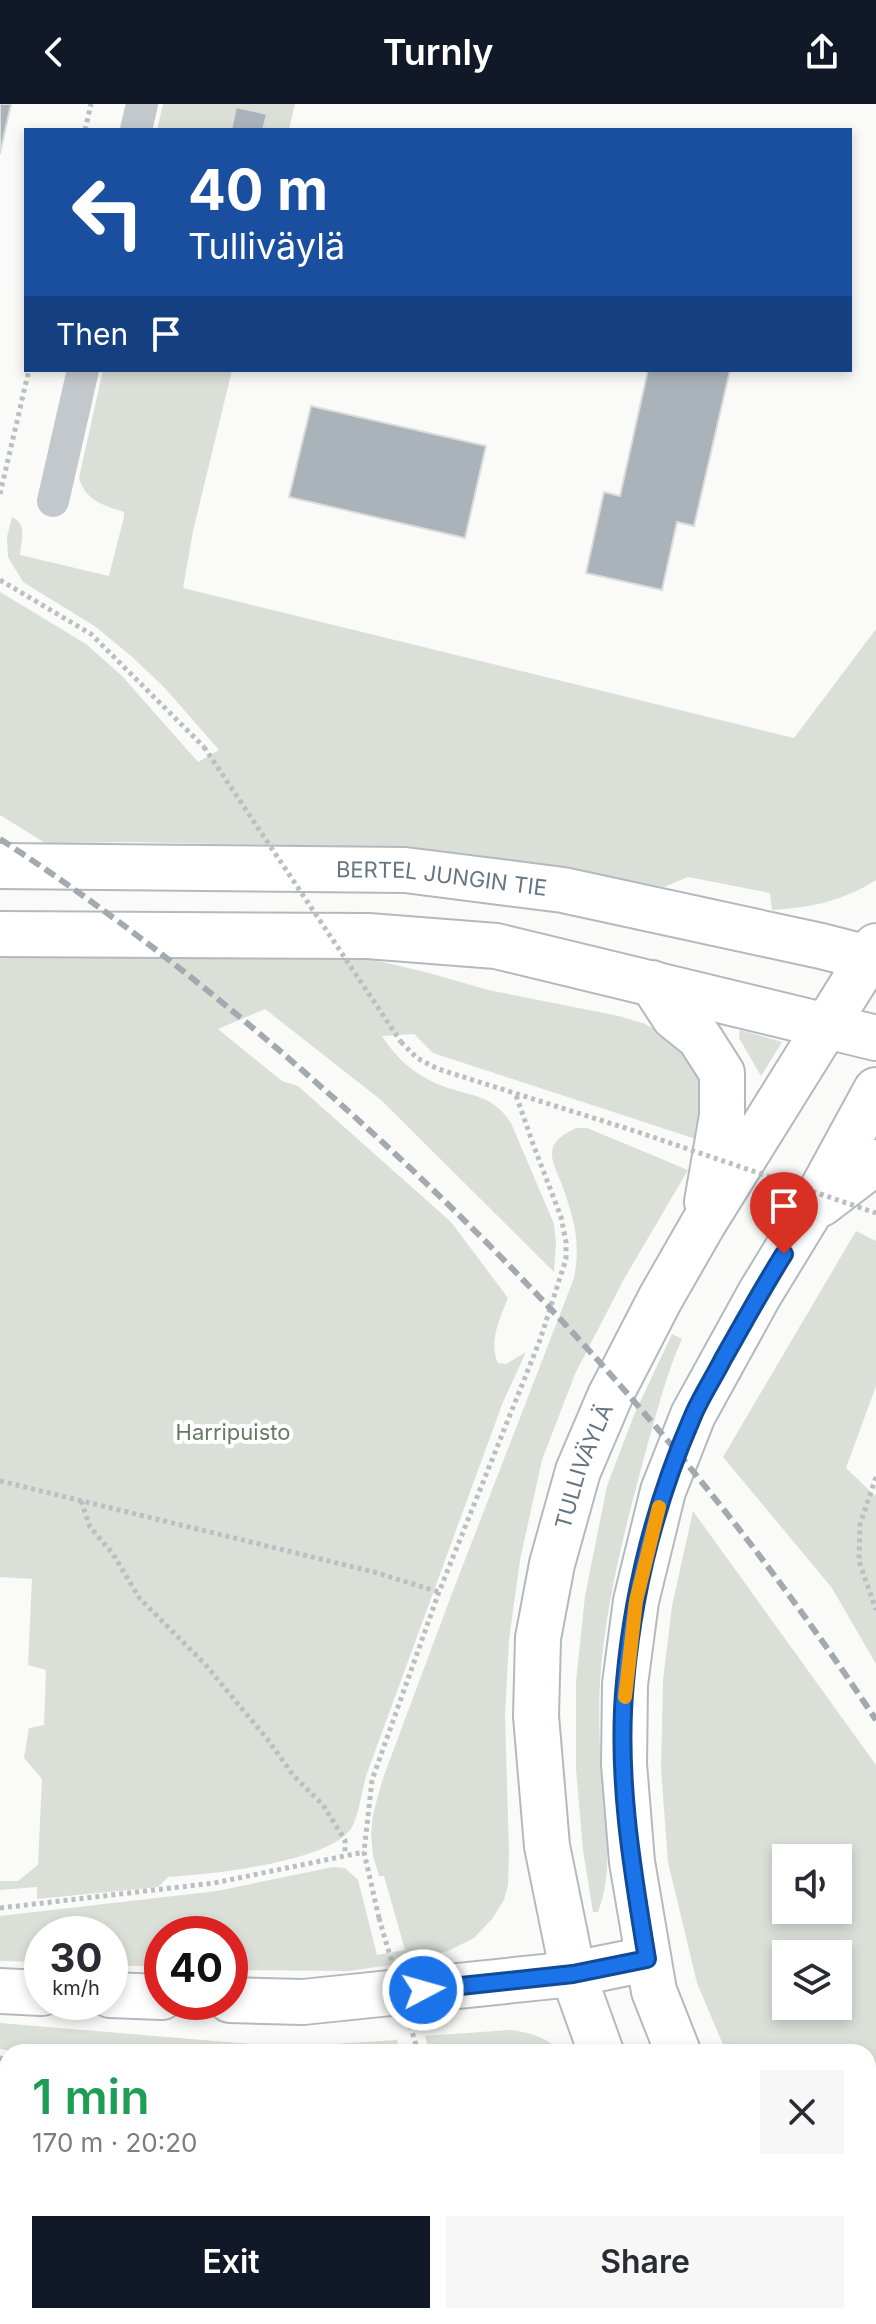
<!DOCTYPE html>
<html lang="en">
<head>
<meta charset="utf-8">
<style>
  :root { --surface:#fff; --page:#f7f7f7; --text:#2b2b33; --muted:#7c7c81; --accent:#111827 }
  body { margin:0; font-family:Inter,sans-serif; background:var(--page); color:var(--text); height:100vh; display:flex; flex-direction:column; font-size:30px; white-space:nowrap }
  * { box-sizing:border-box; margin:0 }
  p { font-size:26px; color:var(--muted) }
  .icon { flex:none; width:44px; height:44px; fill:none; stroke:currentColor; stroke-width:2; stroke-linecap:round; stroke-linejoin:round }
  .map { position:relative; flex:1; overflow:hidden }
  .details { position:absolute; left:0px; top:1940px; width:876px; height:280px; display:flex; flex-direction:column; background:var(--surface); border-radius:24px 24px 0 0; box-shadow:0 4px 12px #0003 }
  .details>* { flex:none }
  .guide { position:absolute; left:24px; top:24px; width:828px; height:244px; border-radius:0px; box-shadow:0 4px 12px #0003; background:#1a4fa0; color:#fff; overflow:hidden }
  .controls { position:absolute; left:772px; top:1740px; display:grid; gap:16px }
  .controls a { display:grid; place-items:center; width:80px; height:80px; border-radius:0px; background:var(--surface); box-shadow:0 4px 12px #0003; font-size:40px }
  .speed { position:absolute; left:24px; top:1812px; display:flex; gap:16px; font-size:40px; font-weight:700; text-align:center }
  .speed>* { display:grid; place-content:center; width:104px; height:104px; border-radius:50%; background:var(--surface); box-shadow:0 4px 12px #0003; line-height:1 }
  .speed small { font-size:20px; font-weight:400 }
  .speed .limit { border:12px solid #d22; background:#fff; color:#111 }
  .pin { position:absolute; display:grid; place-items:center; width:68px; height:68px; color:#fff; margin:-82px -34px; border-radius:50% 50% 50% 0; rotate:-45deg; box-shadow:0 0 8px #0007 }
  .pin .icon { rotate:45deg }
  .me { position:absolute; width:88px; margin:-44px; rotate:84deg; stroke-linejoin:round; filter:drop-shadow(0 0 6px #0008) }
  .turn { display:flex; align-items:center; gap:28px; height:168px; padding:0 32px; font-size:36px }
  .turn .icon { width:104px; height:104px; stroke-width:2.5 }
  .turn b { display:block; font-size:56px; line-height:68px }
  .then { display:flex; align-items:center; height:76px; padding:0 32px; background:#0003; gap:16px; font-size:30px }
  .round { display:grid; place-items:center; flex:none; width:84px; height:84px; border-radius:0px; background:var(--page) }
  .headline { display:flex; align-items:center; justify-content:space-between; height:136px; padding:0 32px }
  h1 { font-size:48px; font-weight:600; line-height:60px; color:#1e9e55 }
  .action { display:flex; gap:16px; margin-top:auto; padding:16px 32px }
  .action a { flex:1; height:92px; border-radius:0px; background:var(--accent); color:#fff; font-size:32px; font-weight:600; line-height:92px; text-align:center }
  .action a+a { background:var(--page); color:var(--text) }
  header { display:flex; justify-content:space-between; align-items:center; height:104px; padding:0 32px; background:var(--accent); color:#fff; font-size:36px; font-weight:600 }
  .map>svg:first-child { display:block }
</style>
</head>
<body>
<header><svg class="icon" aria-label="back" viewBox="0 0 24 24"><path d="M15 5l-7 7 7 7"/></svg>Turnly<svg class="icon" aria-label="share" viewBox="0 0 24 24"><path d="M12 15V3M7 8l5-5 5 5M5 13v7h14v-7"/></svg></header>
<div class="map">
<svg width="876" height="2220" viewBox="0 0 876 2220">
  <rect width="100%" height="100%" fill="#fafaf8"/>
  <g fill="#dadfd7" fill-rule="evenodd">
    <path d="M163,0h132l-6,26h-132z"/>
    <path d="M103,266h129l-39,161 -10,57 611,150 82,-109v251c-35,22 -64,27 -104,30l-2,-17 -82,-16 -24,10 -96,-19 -158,-20 -276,-6 -89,1 -45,-28v-223l86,52 36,32 76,86 21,-12 -55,-63 -33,-31 -35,-29 -73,-45 -15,-25 -1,-20 5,-20c16,7 9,24 8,38l89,21 15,-59v-5c-21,-7 -38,-11 -45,-34z"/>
    <path d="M0,850l253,2 117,3 59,14 59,17 131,26 26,8 26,14 30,35 1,68 -269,-88 -19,-19 -32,2c15,23 32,38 58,49 30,12 52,8 71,38l43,101 2,19 -2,29 -173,-172 -116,-91 -47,20 64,52 16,5 153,136 57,76c-8,20 -20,45 -10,65l8,1 20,-12 -23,50 -137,374c-4,14 -8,44 -16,54 -26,33 -140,44 -182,47l-10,10 -121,12v-12l-37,3v-9h18l20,-16 4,-86 -18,-21 5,-30 15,-3 2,-55 -18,-5 4,-86 -32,-2z"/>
    <path d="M740,926l42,12 -21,34 -22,-38z"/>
    <path d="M576,1024h11l101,42 -64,109 -49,95 -33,86 -22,100 -11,80 -4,75 4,137 -1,33 -4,15 -12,19 -18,19 -26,13 -45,12 -54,8 -119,-1v-36h-68v33l-52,-2v-31h-68v28l-42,-1v-45l217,-25 116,-24 12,1 13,12 19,75 28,-5 -21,-74h-5l-6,-20 -2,-22 2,-19 9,-34 69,-185 123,-318c7,-37 0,-59 -12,-93 -3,-9 -10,-21 -10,-30 0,-15 12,-21 24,-27z"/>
    <path d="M856,1127l20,10v145l-30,82 28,27 2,-1v170l-44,-76 -109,-131z"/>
    <path d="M672,1230l10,5c-15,33 -24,69 -34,104 -21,78 -43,159 -48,239 -2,36 0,74 3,110 3,44 10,79 -5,120h-5l-10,-62 -7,-81v-87l9,-86 22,-110 27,-71z"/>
    <path d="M693,1407l183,254v554l-8,-10v-257h-142l-29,-69 -29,-121 -7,-93 2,-88 9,-75zM786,1754h52v52h-52zM786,1850h52v52h-52z"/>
    <path d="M0,1919l286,24 111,-7 3,12h-385l-15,-3z"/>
    <path d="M510,1926c23,3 34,7 53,22h-134l-4,-16z"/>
    <path d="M341,2212h184l6,8h-183z"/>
    <path d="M546,2212h158l6,8h-157z"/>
  </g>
  <g fill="#aab3b9" stroke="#dcdcda" stroke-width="2">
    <path d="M0,0h11l-11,50z"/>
    <path d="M236,3l31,7 -4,16h-32z"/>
    <path d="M648,266h82l-36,156 -17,-4 -15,68 -76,-17 18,-81 16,4z"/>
    <path d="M311,302l175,40 -21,92 -176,-41z"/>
    <path d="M0,1999l8,1v34h-5l-1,46z"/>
    <rect x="45" y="2212" width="81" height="8"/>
  </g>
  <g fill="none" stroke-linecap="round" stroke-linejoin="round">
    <defs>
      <g id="secondary">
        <path d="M652,879l22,34 25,20 23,36v43l-15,86"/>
        <path d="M821,1100l55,-42"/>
        <path d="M0,1887l42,2"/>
        <path d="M110,1891l52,2"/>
        <path d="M230,1896l73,2 270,-28 74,-15"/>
        <path id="s1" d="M601,1948l-28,-78 -26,-128 -11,-130 2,-78 14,-74 26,-93 32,-75 50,-97 43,-75 173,-278"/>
        <path d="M678,1948l-24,-61 -22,-129 -8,-98 1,-80 11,-83 27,-110 30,-76 66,-120 50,-82 67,-123"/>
        <path d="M739,2212l5,8"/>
        <path d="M829,2212l7,8"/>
      </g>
      <g id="highway">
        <path id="s2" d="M0,762l405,4 158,20 258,56 55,14"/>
        <path d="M0,830l368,2 128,10 380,92"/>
      </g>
    </defs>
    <use href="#secondary" stroke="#b3babf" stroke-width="48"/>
    <use href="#highway" stroke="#b4b9bd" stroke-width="48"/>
    <g stroke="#bbbfc2" stroke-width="5" stroke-dasharray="4 4" stroke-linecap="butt">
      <path d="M85,26l6,-26"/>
      <path d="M0,390l29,-124"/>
      <path d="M0,476l91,54 113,113"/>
      <path d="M401,938l16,16 21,11 200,63"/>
      <path d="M876,1373l-16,47 -1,37 17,49"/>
      <path d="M0,1377l374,91 65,20"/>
      <path d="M81,1397l9,26 23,27 27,45 64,64 64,77 25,35 30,30 22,35v15"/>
      <path d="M0,1804l214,-25 150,-31"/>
      <path d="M379,1814l-15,-66 8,-72 67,-188 101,-252 26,-81v-17l-5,-25 -28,-73 -17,-49"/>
      <path d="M0,1954l8,2"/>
      <path d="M0,2120h8"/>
      <path d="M533,2212l8,8"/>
      <path d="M18,2220v-8"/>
      <path d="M161,2220v-8"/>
    </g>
    <path stroke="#c3c8cc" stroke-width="16" d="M328,2212l7,8"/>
    <g stroke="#c3c8cc" stroke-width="32">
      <path d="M136,26l6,-26"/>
      <path d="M53,397l30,-131"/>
    </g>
    <use href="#secondary" stroke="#fff" stroke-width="44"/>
    <use href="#highway" stroke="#fff" stroke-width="44"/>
    <path stroke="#a2aab0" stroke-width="6" stroke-dasharray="12 6" stroke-linecap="butt" d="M0,735c123,80 237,172 346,270 202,181 381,385 530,611"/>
    <g stroke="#bbbfc2" stroke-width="5" stroke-dasharray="4 4" stroke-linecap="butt">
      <path d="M204,643l197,295"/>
      <path d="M638,1028l238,81"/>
      <path d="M379,1814l39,134"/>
    </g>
  </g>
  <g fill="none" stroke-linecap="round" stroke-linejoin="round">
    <defs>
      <path id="route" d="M423,1886l150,-16 74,-15c-15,-90 -31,-185 -22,-277 8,-91 31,-181 67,-264 8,-20 21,-39 31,-59 20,-35 39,-70 61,-105"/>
    </defs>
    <use href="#route" stroke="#114b97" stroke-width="20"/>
    <use href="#route" stroke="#1a73e8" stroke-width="14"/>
    <path stroke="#f59e0b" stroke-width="14" d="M625,1593l11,-96 23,-94"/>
  </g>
  <g text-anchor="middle" stroke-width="8" stroke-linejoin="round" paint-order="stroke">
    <g font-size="22" fill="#657683" stroke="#fff">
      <text dy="8" stroke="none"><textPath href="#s2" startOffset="442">BERTEL JUNGIN TIE</textPath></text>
      <text dy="8" stroke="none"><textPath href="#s1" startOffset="600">TULLIVÄYLÄ</textPath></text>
    </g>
    <g font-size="22" fill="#687a64" stroke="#fff">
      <text x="233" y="1336">Harripuisto</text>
    </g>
  </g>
</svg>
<div class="controls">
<a><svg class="icon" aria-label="sound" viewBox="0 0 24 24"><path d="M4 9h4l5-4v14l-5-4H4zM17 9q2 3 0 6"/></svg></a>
<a><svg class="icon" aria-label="layers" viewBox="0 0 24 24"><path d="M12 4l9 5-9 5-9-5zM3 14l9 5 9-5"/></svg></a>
</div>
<div class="speed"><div>30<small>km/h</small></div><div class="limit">40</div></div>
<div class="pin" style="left:784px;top:1150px;background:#d93025"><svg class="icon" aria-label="arrive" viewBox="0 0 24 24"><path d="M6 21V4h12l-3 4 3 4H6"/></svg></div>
<svg class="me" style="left:423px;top:1886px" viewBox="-20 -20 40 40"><circle r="17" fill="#1a73e8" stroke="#fff" stroke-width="3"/><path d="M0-11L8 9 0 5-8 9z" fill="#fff"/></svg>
<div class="guide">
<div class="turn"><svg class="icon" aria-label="left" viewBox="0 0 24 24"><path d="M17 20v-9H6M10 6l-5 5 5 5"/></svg><div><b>40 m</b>Tulliväylä</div></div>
<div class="then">Then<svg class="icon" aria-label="arrive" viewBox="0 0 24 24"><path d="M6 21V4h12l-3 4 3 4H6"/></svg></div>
</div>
<section class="details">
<div class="headline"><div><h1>1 min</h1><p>170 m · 20:20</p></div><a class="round"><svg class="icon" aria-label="close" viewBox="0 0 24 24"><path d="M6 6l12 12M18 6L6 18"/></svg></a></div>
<div class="action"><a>Exit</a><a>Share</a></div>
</section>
</div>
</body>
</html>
